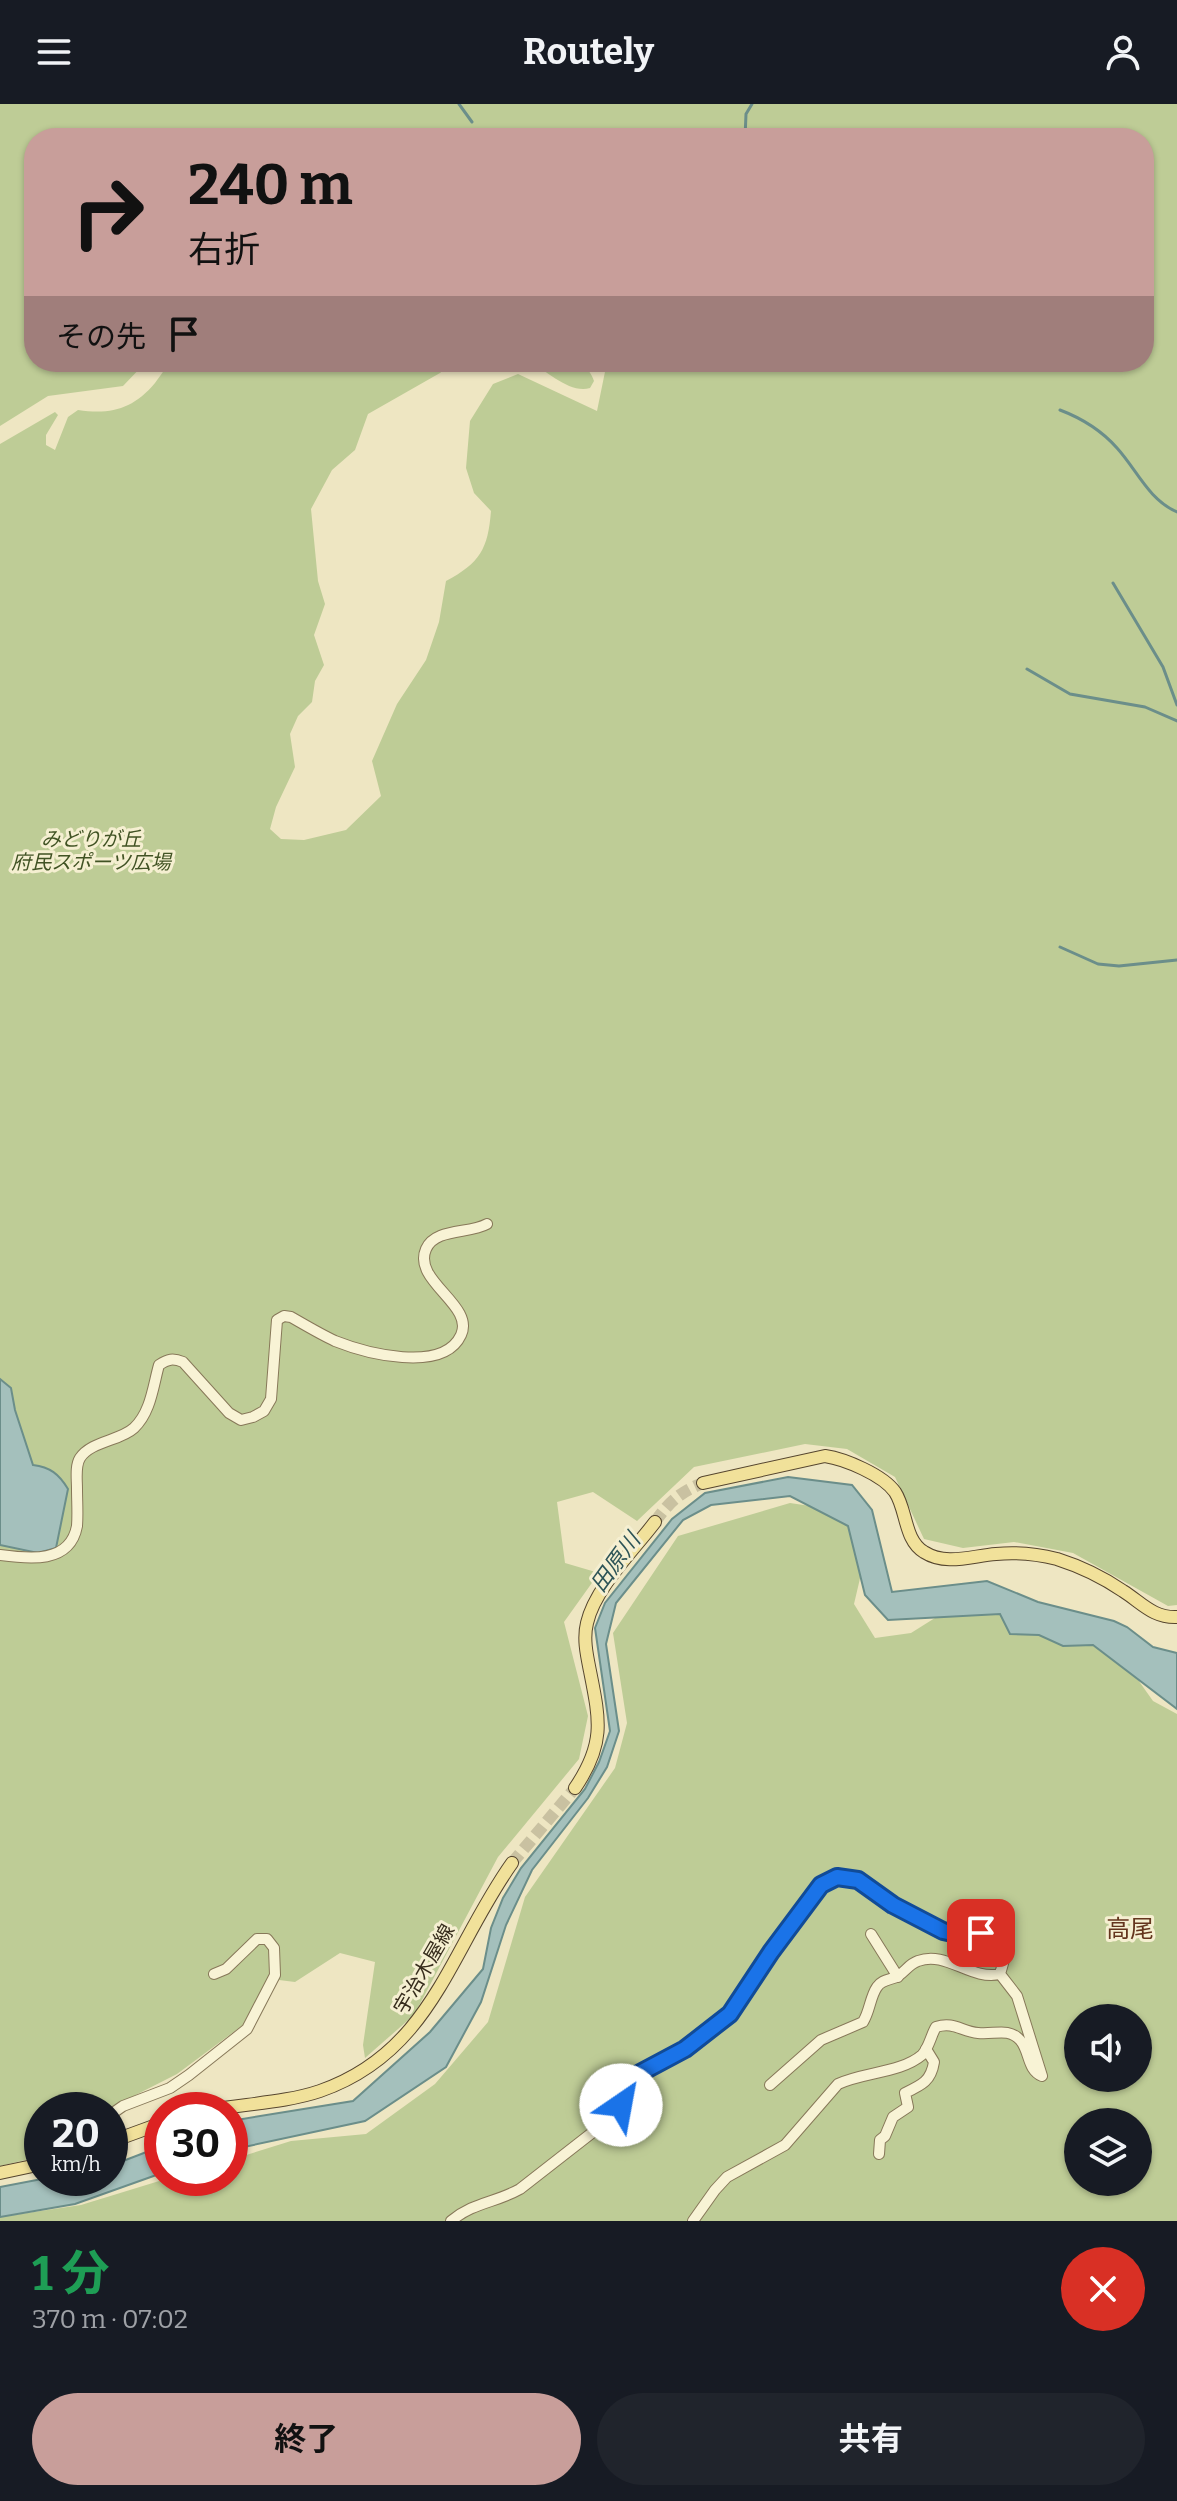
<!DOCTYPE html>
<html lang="ja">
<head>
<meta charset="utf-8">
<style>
  :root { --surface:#171b24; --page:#20242c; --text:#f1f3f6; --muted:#9ea1a6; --accent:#c89e9a }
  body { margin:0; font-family:Bitter,"Noto Sans JP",serif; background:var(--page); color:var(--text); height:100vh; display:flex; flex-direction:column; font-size:30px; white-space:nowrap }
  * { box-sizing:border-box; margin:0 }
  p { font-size:26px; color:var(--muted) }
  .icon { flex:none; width:44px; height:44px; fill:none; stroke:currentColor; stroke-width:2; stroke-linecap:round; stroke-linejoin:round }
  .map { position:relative; height:2117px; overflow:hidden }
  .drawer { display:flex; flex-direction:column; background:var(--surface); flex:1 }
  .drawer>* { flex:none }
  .top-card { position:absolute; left:24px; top:24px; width:1130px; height:244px; border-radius:32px; box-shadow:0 2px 6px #0004; background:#c89e9a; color:#111; overflow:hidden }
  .tools { position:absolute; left:1064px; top:1900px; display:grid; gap:16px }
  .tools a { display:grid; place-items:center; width:88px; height:88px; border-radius:50%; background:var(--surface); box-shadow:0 2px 6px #0004; font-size:40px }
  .speed { position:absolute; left:24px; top:1988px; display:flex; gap:16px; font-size:40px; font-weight:700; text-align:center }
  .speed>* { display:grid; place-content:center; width:104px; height:104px; border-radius:50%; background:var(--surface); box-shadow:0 2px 6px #0004; line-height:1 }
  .speed small { font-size:20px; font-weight:400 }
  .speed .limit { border:12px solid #d22; background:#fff; color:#111 }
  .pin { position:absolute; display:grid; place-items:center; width:68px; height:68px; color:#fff; margin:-34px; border-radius:16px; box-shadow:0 4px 12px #0006 }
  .me { position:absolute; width:88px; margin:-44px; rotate:33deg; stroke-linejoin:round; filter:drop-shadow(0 0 6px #0008) }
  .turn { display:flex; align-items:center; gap:28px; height:168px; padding:0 32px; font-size:36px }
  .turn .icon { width:104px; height:104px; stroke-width:2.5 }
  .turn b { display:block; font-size:56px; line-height:68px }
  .then { display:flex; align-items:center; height:76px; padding:0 32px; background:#0003; gap:16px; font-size:30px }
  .round { display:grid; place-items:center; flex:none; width:84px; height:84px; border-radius:42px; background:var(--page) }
  .overview { display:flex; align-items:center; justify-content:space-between; height:136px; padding:0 32px }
  h1 { font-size:48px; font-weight:700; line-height:60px; color:#1e9e55 }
  .action { display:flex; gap:16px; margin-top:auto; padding:16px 32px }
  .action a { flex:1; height:92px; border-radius:48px; background:var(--accent); color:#111; font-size:32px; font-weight:700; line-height:92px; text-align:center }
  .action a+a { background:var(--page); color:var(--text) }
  header { display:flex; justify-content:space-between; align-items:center; height:104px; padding:0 32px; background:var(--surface); font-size:36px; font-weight:700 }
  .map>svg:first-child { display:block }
</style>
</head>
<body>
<header><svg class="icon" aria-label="menu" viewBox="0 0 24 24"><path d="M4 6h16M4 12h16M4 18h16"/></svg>Routely<svg class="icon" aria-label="person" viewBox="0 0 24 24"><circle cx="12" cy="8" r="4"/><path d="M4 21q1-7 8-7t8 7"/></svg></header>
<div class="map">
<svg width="1177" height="2117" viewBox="0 0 1177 2117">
  <rect width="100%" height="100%" fill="#eee6c2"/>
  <g fill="#becc96" fill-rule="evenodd">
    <path d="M0,0h1177v1501l-9,1 -95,-53 -59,-11 -51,6 -39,-9 -29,-62 -48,-28 -42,-5 -111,23 -57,54 -44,-29 -36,10 8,61 34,10 -35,49 24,94 -9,43 -81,98 -84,158 -49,43 -2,-13 12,-83 -35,-9 -45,29 -24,-3 -24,43 -70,52 -71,36h-64v46l-42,10v-1722l55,-32 3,3 -12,20v10l9,5 13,-33 10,-7c33,5 55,-1 77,-27 6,-8 10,-15 17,-21h281l-13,11 -72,41 -13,36 -23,20 -21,39 7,72 7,23 -11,31 10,30 -9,16 -3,21 -14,14 -8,18 5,33 -19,40 -6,22 11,10 23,1 42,-10 35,-34 -9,-35 25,-57 29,-44 13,-38 7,-41c34,-18 42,-32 45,-70l-17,-18 -8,-25 4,-47 23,-37 25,-10 79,37 10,-49h537v-224h-1110v224h112l-23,24 -75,10 -48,30z"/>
    <path d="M530,258c24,0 56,-8 64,19l-4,7c-20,6 -43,-17 -60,-26z"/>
    <path d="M790,1399l47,7c33,40 28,47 17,94l21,34 36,-5 51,-32 152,45 39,55 24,13v507h-1177v-4l81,-12 88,-27h61v-18l61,-19 75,-7 69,-50 53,-62 37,-125 90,-129 12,-45 -14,-90 65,-97zM1078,1914h60v60h-60zM1078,2018h60v60h-60z"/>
  </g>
  <g fill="#a4c0bc" stroke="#6b8e8a" stroke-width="2">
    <path d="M0,1275l11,9 4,22 18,55c17,2 26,9 35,24l-12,59 -18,5 -38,-8z"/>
    <path d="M788,1373l64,8 20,25 20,82 95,-11 51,21 76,19 13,6 26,20 24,6v56l-84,-64 -30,1 -24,-11 -29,-1 -10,-20 -112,6 -23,-25 -17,-69 -58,-30 -79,9 -28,15 -67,83 -10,41 13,87 -12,36 -19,31 -56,72 -26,55 -25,77 -35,65 -81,54 -135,29v-29l123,-20 77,-69 53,-63 8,-41 12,-30 18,-30 64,-79 14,-27 11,-31 -15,-103 10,-25 67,-84 33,-26z"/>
    <path d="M162,2042v27l-87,31 -75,13v-30l47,-9h63v-12z"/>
  </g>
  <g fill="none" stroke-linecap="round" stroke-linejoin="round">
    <g stroke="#6b8e8a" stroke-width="3">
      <path d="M459,0l13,18"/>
      <path d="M745,34l1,-24 6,-10"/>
      <path d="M1060,306c21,8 42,21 57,38 20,22 31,51 60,64"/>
      <path d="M1113,479l50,84 14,38"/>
      <path d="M1027,565l43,25 75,13 32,14"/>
      <path d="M1060,843l38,17 21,2 58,-6"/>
    </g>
    <g stroke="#c9c1a1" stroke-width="12" stroke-dasharray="12 6" stroke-linecap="butt">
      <path d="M655,1418c14,-20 25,-30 48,-39"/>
      <path d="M512,1759l63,-75"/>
    </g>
    <defs>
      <g id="minor">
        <path d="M0,1451c29,4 70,9 77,-29 1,-12 0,-25 0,-37 0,-10 -2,-23 3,-31 11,-17 40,-17 54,-30 17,-16 19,-42 25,-63 9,-6 14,-7 24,-3l46,51 12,7 12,-3 11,-6 7,-12 6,-79 7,-4 7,1c14,8 29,17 44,24 30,12 108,33 126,-6 14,-30 -49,-54 -35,-86 9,-21 43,-15 61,-25"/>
        <path d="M871,1830l27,43"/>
        <path d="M770,1981l51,-45 42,-18c7,-11 7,-25 14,-35 5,-8 15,-7 21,-11 8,-5 11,-12 20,-15 28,-11 53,20 82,13"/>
        <path d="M110,2011l13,-9 47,-18 19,-13 58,-46 28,-54 -1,-27 -7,-9h-10l-31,30 -12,5"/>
        <path d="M879,2050l1,-14 5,-4 8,-19 15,-10 -3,-14c17,-8 26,-12 29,-31l-8,-13"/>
        <path d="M451,2117c23,-19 44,-18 69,-32l91,-71 29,-45 45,-24 45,-35 41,-62 50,-67c29,-23 51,8 76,22 14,8 29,15 44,23 17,8 48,-4 59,9 10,10 3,23 0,35l17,22 25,80c-15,-6 -12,-25 -22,-36 -12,-13 -26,-5 -42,-7 -16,-1 -24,-12 -42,-6 -5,8 -7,21 -14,28 -21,18 -59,17 -84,29l-53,61 -58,32 -12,13 -22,31"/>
      </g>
      <g id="major">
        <path d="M703,1379l122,-27c20,3 58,19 70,36 12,18 9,48 29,60 22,14 47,4 72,2 20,-2 41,0 61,5 22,7 47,19 66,32 19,12 30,27 54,26"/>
        <path d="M575,1684c30,-44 25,-67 15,-117 -3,-15 -7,-32 -3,-48 8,-35 46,-72 68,-101"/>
        <path d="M211,2006c34,-6 77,-8 109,-19 112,-39 130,-141 192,-228"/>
        <path d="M110,2038l52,-19"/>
        <path d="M0,2069l42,-9"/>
      </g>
    </defs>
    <use href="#minor" stroke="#877859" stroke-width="12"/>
    <use href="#major" stroke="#55452e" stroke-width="14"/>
    <use href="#minor" stroke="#f8f3d5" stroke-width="10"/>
    <use href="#major" stroke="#f1e19a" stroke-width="12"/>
  </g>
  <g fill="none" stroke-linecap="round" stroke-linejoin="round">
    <defs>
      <path id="route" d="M621,2001l11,-24 8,-8 45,-24 45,-35 41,-62 50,-67 16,-8 21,3 35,25 50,26 14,3 24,-1"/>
    </defs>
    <use href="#route" stroke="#114b97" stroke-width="20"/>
    <use href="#route" stroke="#1a73e8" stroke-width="14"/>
  </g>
  <g text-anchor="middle" stroke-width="6" stroke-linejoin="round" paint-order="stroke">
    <g font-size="20" font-style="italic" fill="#415324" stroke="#f5efd1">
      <text x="91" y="742">みどりが丘<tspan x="91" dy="23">府民スポーツ広場</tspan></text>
    </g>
    <g font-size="20" fill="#372d1d" stroke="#f5efd1">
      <text transform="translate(424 1865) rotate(-60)" y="7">宇治木屋線</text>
    </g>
    <g font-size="22" font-style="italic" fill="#2d5457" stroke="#f5efd1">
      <text transform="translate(615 1458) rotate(-54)" y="8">田原川</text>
    </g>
    <g font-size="24" fill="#64351d" stroke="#f5efd1">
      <text x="1130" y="1833">高尾</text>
    </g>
  </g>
</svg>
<div class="tools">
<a><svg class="icon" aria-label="sound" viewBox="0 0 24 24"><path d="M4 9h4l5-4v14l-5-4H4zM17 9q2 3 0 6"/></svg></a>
<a><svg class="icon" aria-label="layers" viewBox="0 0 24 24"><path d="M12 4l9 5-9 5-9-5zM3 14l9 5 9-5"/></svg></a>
</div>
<div class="speed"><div>20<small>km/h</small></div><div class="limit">30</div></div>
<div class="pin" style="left:981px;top:1829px;background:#d93025"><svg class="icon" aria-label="arrive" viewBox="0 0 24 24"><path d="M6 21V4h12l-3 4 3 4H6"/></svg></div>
<svg class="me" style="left:621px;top:2001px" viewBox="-20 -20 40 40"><circle r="19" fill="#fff"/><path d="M0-13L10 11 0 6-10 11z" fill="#1a73e8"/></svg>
<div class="top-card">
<div class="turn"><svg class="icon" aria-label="right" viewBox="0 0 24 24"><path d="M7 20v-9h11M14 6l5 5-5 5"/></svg><div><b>240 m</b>右折</div></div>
<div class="then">その先<svg class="icon" aria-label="arrive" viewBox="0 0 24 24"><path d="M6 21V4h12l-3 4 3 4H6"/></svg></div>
</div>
</div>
<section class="drawer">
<div class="overview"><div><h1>1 分</h1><p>370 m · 07:02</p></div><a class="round" style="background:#d93025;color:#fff"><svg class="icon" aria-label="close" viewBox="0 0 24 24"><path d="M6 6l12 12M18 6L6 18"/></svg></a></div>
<div class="action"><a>終了</a><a>共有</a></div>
</section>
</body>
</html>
